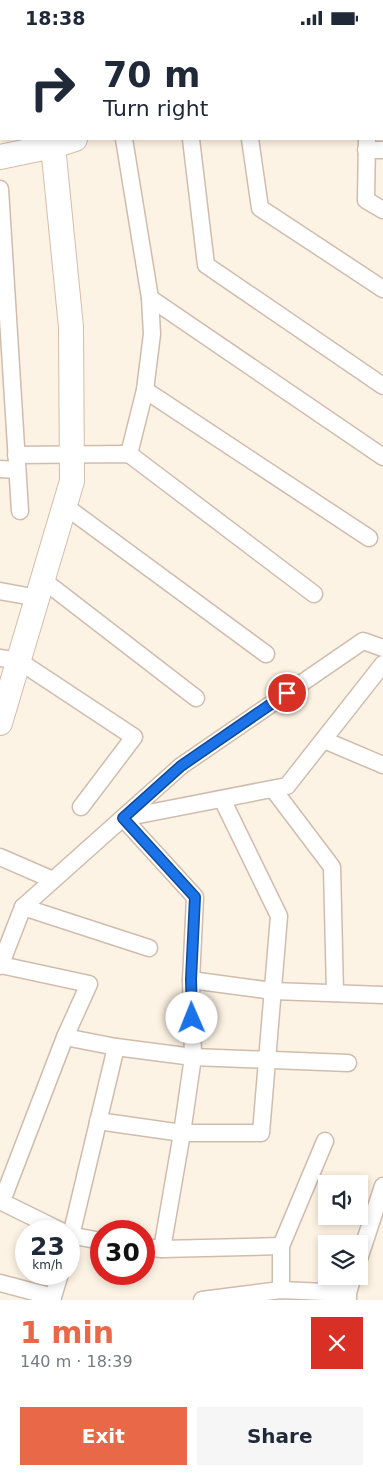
<!DOCTYPE html>
<html lang="en">
<head>
<meta charset="utf-8">
<style>
  :root { --surface:#fff; --page:#f6f6f7; --text:#1f2937; --muted:#747a83; --accent:#e96847 }
  body { margin:0; font-family:"DejaVu Sans",sans-serif; background:var(--page); color:var(--text); height:100vh; display:flex; flex-direction:column; font-size:19px; white-space:nowrap }
  * { box-sizing:border-box; margin:0 }
  p { font-size:16px; color:var(--muted) }
  .icon { flex:none; width:28px; height:28px; fill:none; stroke:currentColor; stroke-width:2; stroke-linecap:round; stroke-linejoin:round }
  .map { position:relative; height:1265px; overflow:hidden }
  .sheet { display:flex; flex-direction:column; background:var(--surface); flex:1 }
  .sheet>* { flex:none }
  .hud { position:absolute; left:0px; top:0px; width:384px; height:105px; box-shadow:0 2px 8px #0003; background:#fff; color:var(--text); overflow:hidden }
  .fabs { position:absolute; left:318px; top:1140px; display:grid; gap:10px }
  .fabs a { display:grid; place-items:center; width:50px; height:50px; border-radius:0px; background:var(--surface); box-shadow:0 2px 8px #0003; font-size:25px }
  .speed { position:absolute; left:15px; top:1185px; display:flex; gap:10px; font-size:25px; font-weight:700; text-align:center }
  .speed>* { display:grid; place-content:center; width:65px; height:65px; border-radius:50%; background:var(--surface); box-shadow:0 2px 8px #0003; line-height:1 }
  .speed small { font-size:12px; font-weight:400 }
  .speed .limit { border:8px solid #d22; background:#fff; color:#111 }
  .pin { position:absolute; display:grid; place-items:center; width:42px; height:42px; color:#fff; margin:-21px; border:2px solid #fff; border-radius:50%; box-shadow:0 1px 5px #0007 }
  .me { position:absolute; width:55px; margin:-28px; rotate:359deg; stroke-linejoin:round; filter:drop-shadow(0 0 4px #0008) }
  .turn { display:flex; align-items:center; gap:18px; height:105px; padding:0 20px; font-size:22px }
  .turn .icon { width:65px; height:65px; stroke-width:2.5 }
  .turn b { display:block; font-size:35px; line-height:42px }
  .round { display:grid; place-items:center; flex:none; width:52px; height:52px; border-radius:0px; background:var(--page) }
  .overview { display:flex; align-items:center; justify-content:space-between; height:85px; padding:0 20px }
  h1 { font-size:30px; font-weight:700; line-height:38px; color:var(--accent) }
  .primary-button { display:flex; gap:10px; margin-top:auto; padding:10px 20px }
  .primary-button a { flex:1; height:58px; border-radius:0px; background:var(--accent); color:#fff; font-size:20px; font-weight:700; line-height:58px; text-align:center }
  .primary-button a+a { background:var(--page); color:var(--text) }
  .status { display:flex; justify-content:space-between; align-items:center; height:35px; padding:0 25px; background:var(--surface); direction:ltr }
  .status svg { height:14px; fill:currentColor }
  .map>svg:first-child { display:block }
</style>
</head>
<body>
<div class="status"><b>18:38</b><svg viewBox="0 0 49 12"><path d="M0 12V9h3v3zM5 12V6h3v6zM10 12V3h3v9zM15 12V0h3v12zM26 1h20v11H26zM47 4h2v5h-2z"/></svg></div>
<div class="map">
<svg width="383" height="1265" viewBox="0 0 383 1265">
  <rect width="100%" height="100%" fill="#fdf3e4"/>
  <g fill="none" stroke-linecap="round" stroke-linejoin="round">
    <defs>
      <g id="street">
        <path d="M70,0v1"/>
        <path d="M136,0v1"/>
        <path d="M208,0v1"/>
        <path d="M283,0v1"/>
        <path d="M374,1v-1"/>
        <path d="M0,7l1,5"/>
        <path d="M124,104l26,159 2,36 -7,56 -16,64"/>
        <path d="M191,104l15,126 177,121"/>
        <path d="M250,104l10,69 123,81"/>
        <path d="M367,104l-1,61 17,10"/>
        <path d="M366,115h17"/>
        <path d="M0,154l20,322"/>
        <path d="M150,263l233,159"/>
        <path d="M145,355l224,148"/>
        <path d="M16,420l113,-1 185,140"/>
        <path d="M0,434l17,1"/>
        <path d="M65,471l201,148"/>
        <path d="M43,545l153,118"/>
        <path d="M0,556l38,7"/>
        <path d="M0,623l19,3 115,76 -53,70"/>
        <path d="M324,705l59,25"/>
        <path d="M273,754l59,78 3,126"/>
        <path d="M123,783l72,79 -4,83 2,77 -11,76 -20,116"/>
        <path d="M123,783l164,-32 96,-122"/>
        <path d="M0,822l53,23"/>
        <path d="M23,872l126,41"/>
        <path d="M1,930l88,19 -24,53 -63,164"/>
        <path d="M0,931l23,-59 158,-141 182,-125 20,7"/>
        <path d="M191,945l82,11 110,4"/>
        <path d="M65,1002l51,10 77,10 155,6"/>
        <path d="M98,1086l84,12h79l18,-217 -57,-117"/>
        <path d="M0,1166l61,30"/>
        <path d="M69,1200l32,6"/>
        <path d="M69,1209l47,-197"/>
        <path d="M144,1212l18,2 119,-3"/>
        <path d="M359,1224l24,-73"/>
        <path d="M0,1248l53,14"/>
        <path d="M281,1255v-44l44,-105"/>
        <path d="M52,1265l8,-26"/>
        <path d="M202,1265l79,-10 67,3"/>
        <path d="M348,1265v-7l5,-17"/>
      </g>
      <g id="secondary">
        <path d="M382,25h1"/>
        <path d="M0,122l53,-11 22,-7"/>
        <path d="M0,688l72,-242 -1,-154 -18,-181"/>
      </g>
    </defs>
    <use href="#street" stroke="#d0bcad" stroke-width="19"/>
    <use href="#secondary" stroke="#d4bcaa" stroke-width="26"/>
    <use href="#street" stroke="#fff" stroke-width="16"/>
    <use href="#secondary" stroke="#fff" stroke-width="24"/>
  </g>
  <g fill="none" stroke-linecap="round" stroke-linejoin="round">
    <defs>
      <path id="route" d="M192,983l-1,-39 4,-82 -72,-79 58,-52 106,-73"/>
    </defs>
    <use href="#route" stroke="#114b97" stroke-width="12"/>
    <use href="#route" stroke="#1a73e8" stroke-width="9"/>
  </g>
</svg>
<div class="fabs">
<a><svg class="icon" aria-label="sound" viewBox="0 0 24 24"><path d="M4 9h4l5-4v14l-5-4H4zM17 9q2 3 0 6"/></svg></a>
<a><svg class="icon" aria-label="layers" viewBox="0 0 24 24"><path d="M12 4l9 5-9 5-9-5zM3 14l9 5 9-5"/></svg></a>
</div>
<div class="speed"><div>23<small>km/h</small></div><div class="limit">30</div></div>
<div class="pin" style="left:287px;top:658px;background:#d93025"><svg class="icon" aria-label="arrive" viewBox="0 0 24 24"><path d="M6 21V4h12l-3 4 3 4H6"/></svg></div>
<svg class="me" style="left:192px;top:983px" viewBox="-20 -20 40 40"><circle r="19" fill="#fff"/><path d="M0-13L10 11 0 6-10 11z" fill="#1a73e8"/></svg>
<div class="hud">
<div class="turn"><svg class="icon" aria-label="right" viewBox="0 0 24 24"><path d="M7 20v-9h11M14 6l5 5-5 5"/></svg><div><b>70 m</b>Turn right</div></div>
</div>
</div>
<section class="sheet">
<div class="overview"><div><h1>1 min</h1><p>140 m · 18:39</p></div><a class="round" style="background:#d93025;color:#fff"><svg class="icon" aria-label="close" viewBox="0 0 24 24"><path d="M6 6l12 12M18 6L6 18"/></svg></a></div>
<div class="primary-button"><a>Exit</a><a>Share</a></div>
</section>
</body>
</html>
